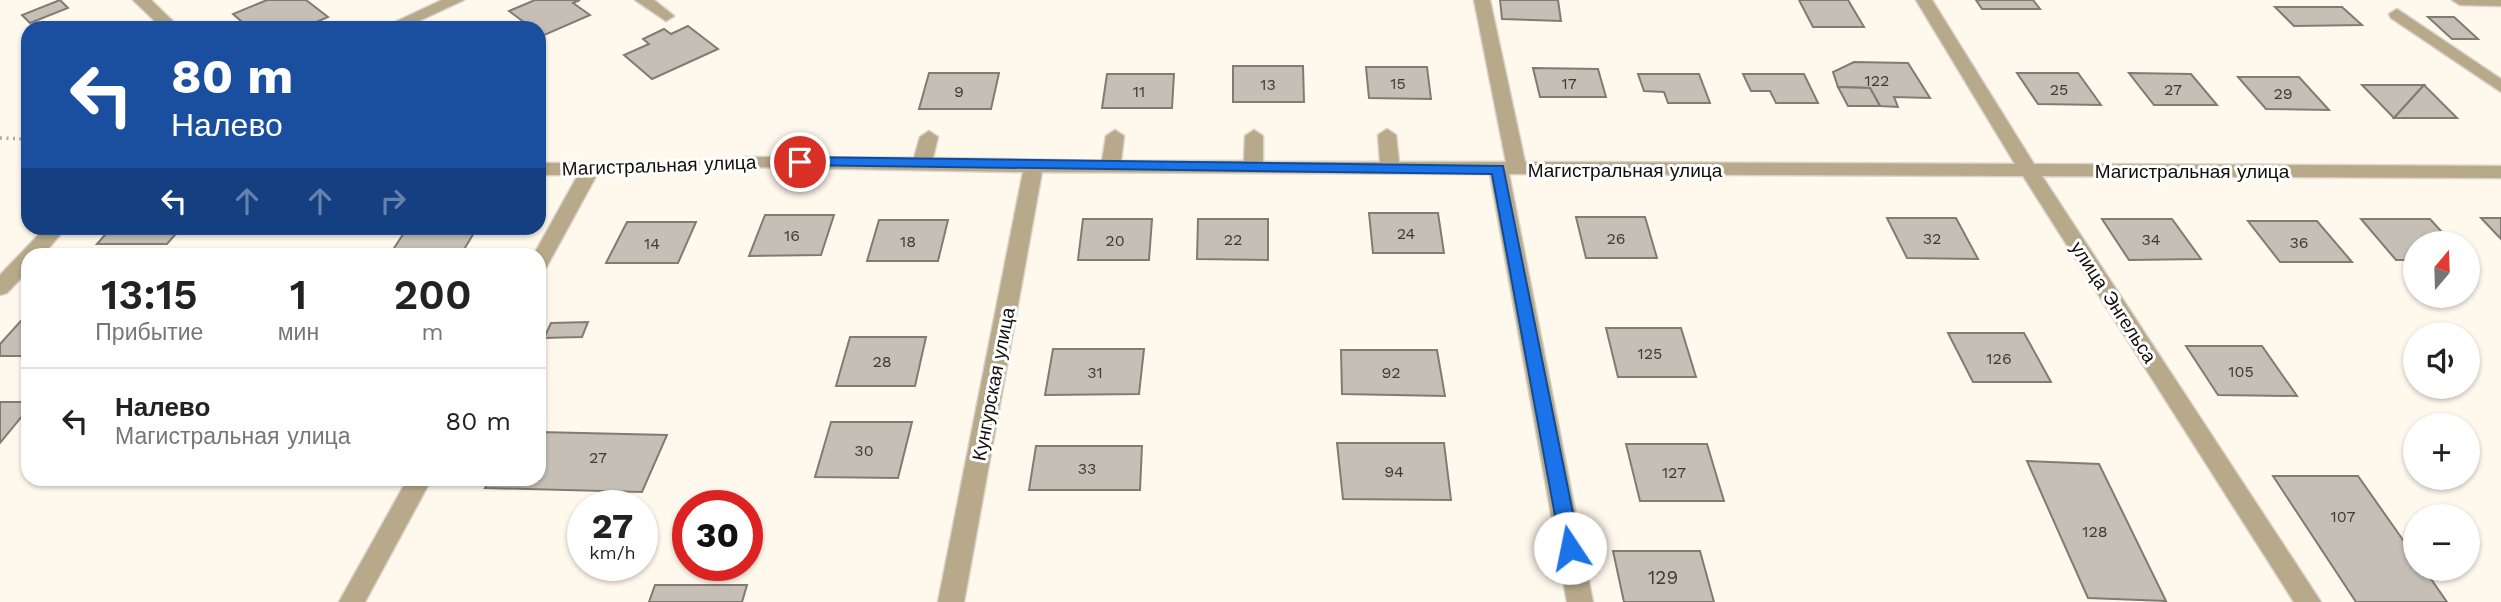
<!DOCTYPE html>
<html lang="ru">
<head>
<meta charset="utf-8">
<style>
  :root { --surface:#fff; --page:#f6f6f6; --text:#222; --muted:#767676; --line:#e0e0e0 }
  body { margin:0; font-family:"Work Sans",sans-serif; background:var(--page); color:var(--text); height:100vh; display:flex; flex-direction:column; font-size:26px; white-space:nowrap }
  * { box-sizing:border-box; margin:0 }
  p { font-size:23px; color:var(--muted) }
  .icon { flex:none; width:38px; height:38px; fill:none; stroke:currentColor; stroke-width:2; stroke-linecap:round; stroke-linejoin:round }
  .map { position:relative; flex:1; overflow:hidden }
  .details { position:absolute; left:21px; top:248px; width:525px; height:238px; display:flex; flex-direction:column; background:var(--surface); border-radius:21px; box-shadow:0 2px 5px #0004 }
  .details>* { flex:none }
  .top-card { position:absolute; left:21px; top:21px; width:525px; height:214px; border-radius:21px; box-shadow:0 2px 5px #0004; background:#1a4fa0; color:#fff; overflow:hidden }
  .needle { width:46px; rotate:19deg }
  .controls { position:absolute; left:2403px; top:231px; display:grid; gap:14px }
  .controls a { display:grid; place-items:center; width:77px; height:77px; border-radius:50%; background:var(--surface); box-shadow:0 2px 5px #0004; font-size:35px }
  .speed { position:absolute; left:567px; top:490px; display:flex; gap:14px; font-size:35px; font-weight:700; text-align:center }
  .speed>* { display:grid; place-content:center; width:91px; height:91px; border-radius:50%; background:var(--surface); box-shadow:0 2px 5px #0004; line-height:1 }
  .speed small { font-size:18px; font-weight:400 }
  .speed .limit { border:10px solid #d22; background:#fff; color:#111 }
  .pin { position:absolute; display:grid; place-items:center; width:60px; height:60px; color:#fff; margin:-30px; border:4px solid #fff; border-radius:50%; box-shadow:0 2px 7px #0007 }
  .me { position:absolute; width:77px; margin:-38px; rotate:349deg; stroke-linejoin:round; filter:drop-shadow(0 0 5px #0008) }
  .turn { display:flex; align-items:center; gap:24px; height:147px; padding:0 35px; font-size:32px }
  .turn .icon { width:91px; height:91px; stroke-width:2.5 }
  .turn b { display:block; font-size:49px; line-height:60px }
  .lanes { display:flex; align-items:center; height:66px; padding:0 35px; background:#0003; justify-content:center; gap:35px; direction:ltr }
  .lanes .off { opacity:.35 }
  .eta { display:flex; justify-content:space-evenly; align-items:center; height:119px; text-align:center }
  .eta b { font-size:42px; font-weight:600; line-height:49px }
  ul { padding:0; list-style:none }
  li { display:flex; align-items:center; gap:21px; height:105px; padding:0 35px; border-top:2px solid var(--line) }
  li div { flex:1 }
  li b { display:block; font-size:26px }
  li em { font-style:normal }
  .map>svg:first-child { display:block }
</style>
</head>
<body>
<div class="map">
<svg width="2501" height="602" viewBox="0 0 2501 602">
  <rect width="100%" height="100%" fill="#fff8ed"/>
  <g fill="#c5bfb5" stroke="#817b72" stroke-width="2">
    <path d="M60,0l8,8 -38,15 -8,-8z"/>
    <path d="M267,0h39l22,17 -25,11h-54l-16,-14z"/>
    <path d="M535,0h45l-7,3 17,12 -48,21 -3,-8h-7l-23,-17z"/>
    <path d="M1500,0h58l3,21 -59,-2z"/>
    <path d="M1799,0h49l16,27h-51z"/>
    <path d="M1976,0h57l7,9h-58z"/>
    <path d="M2275,7h67l20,18 -68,1z"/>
    <path d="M2428,17h26l24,22h-26z"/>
    <path d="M688,26l30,23 -66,30 -28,-24 25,-11 -6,-5 21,-10 7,5z"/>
    <path d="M1854,62l54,1 22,35 -36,-1 4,10 -18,-1 -10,-18 -32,-1 -5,-15z"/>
    <path d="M1233,66h70l1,36h-71z"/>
    <path d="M1366,67h61l4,32 -62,-1z"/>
    <path d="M1533,68l65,1 8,28h-66z"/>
    <path d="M929,73h70l-8,36h-72z"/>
    <path d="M2017,73h61l23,32 -63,-1z"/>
    <path d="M2129,73l62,1 26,31h-63z"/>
    <path d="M1107,74h67l-2,34h-70z"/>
    <path d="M1638,74h61l11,29h-42l-4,-11 -20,-1z"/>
    <path d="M1743,74h61l14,29h-42l-6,-12h-19z"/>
    <path d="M2238,77h61l30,33 -63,-1z"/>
    <path d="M2362,85h62l-30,33z"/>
    <path d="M2424,85l33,33h-63z"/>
    <path d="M1838,87l32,1 10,18h-32z"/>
    <path d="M1369,213h69l6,40h-71z"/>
    <path d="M765,215h69l-13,40 -72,1z"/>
    <path d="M1576,217h69l12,41h-71z"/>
    <path d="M1887,218h69l22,41 -71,-1z"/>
    <path d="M2481,218h20v21z"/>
    <path d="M1083,219h69l-3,41h-71z"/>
    <path d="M1198,219h70v41l-71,-1z"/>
    <path d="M2102,219h70l29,40 -72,1z"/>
    <path d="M2361,219h69l22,24h-37v17h-19z"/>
    <path d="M879,220h69l-10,41h-71z"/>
    <path d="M2248,221h69l35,41h-72z"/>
    <path d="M627,222h69l-18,41h-72z"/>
    <path d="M111,228h70l-14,16h-70z"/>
    <path d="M407,228h70l-17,28h-71z"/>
    <path d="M28,313v43h-28v-12z"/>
    <path d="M588,322l-6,15 -38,1 7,-15z"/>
    <path d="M1606,328h75l15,49h-78z"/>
    <path d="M1948,333h76l27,49h-78z"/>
    <path d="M850,337h76l-11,49h-79z"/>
    <path d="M2186,346h76l35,50 -79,-1z"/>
    <path d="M1053,349h91l-5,45 -94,1z"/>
    <path d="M1341,350h96l8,46 -103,-2z"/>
    <path d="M0,402h28v7l-28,34z"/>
    <path d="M831,422h81l-14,56 -83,-1z"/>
    <path d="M539,432l128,3 -25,57 -157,-4 5,-8h49z"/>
    <path d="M1337,443h107l7,57 -108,-1z"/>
    <path d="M1626,444h81l17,57h-84z"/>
    <path d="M1036,446h106l-2,44h-111z"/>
    <path d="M2027,461l72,3 67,137 -78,-3z"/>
    <path d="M2273,476h85l57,81v12h9l23,33h-91z"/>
    <path d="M1613,551h87l14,51h-90z"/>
    <path d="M655,585h92l-5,17h-93z"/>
  </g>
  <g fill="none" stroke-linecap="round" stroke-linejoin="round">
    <defs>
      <g id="minor">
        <path d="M133,0h18l29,28h-18z"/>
        <path d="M442,0h22l-60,28h-22z"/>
        <path d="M635,0h19l20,16 -8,5z"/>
        <path d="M1474,0h16l35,162 490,2 -99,-164h16l102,164 467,2v12l-459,-2 279,426h-27l-271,-426 -514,-2 84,428h-26l-77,-428 -448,-2 -78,430h-26l85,-430 -272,-5 -9,-6 2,-4 170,1 6,-21 9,-6 9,6 -5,21 169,3 4,-25 9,-6 9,6 -3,25h123l1,-25 9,-6 9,6v26h117l-2,-27 9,-6 9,6 3,27h107z"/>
        <path d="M2452,0h49v6l-41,-1z"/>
        <path d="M2397,9l104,70v13l-110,-74 -2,-4z"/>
        <path d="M539,163h52l9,6 -54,99 -7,2v-14h-6l45,-81h-39z"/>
        <path d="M45,228h21l-24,28h-14v15l-21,22 -7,2v-20z"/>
        <path d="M407,480h24l-66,122h-26z"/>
      </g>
    </defs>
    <use href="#minor" stroke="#d9d3c9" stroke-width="3"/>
    <g stroke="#afaaa1" stroke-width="3.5" stroke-dasharray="2 4.5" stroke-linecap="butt">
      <path d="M0,138l28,1"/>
      <path d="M620,167l103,-5"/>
    </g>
    <use href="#minor" fill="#b7a989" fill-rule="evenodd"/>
  </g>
  <path fill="#1a73e8" stroke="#114b97" stroke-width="2" d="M800,157l703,9 77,382 -3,5h-14l-2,-5 -69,-374 -697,-9 -3,-3z"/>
  <g text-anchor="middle" stroke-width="6" stroke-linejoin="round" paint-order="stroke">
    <g font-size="16" fill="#3e3b36">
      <text x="1877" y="86">122</text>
      <text x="1398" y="89">15</text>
      <text x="1569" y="89">17</text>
      <text x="1268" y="90">13</text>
      <text x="2059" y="95">25</text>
      <text x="2173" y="95">27</text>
      <text x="959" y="97">9</text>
      <text x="1139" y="97">11</text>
      <text x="2283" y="99">29</text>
      <text x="1406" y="239">24</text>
      <text x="792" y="241">16</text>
      <text x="1616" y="244">26</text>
      <text x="1932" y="244">32</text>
      <text x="1233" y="245">22</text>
      <text x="2151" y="245">34</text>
      <text x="1115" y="246">20</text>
      <text x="908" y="247">18</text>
      <text x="2299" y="248">36</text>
      <text x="652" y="249">14</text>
      <text x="1650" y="359">125</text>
      <text x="1999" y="364">126</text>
      <text x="882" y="367">28</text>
      <text x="2241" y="377">105</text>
      <text x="1095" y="378">31</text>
      <text x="1391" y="378">92</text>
      <text x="864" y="456">30</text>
      <text x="598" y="463">27</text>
      <text x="1087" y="474">33</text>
      <text x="1394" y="477">94</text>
      <text x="1674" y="478">127</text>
      <text x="2343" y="522">107</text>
      <text x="2095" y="537">128</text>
    </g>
    <g font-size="19" fill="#110f0b" stroke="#fff">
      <text transform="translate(659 165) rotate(-2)" y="7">Магистральная улица</text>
      <text x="1625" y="177">Магистральная улица</text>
      <text x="2192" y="178">Магистральная улица</text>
      <text transform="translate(2114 302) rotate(57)" y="7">улица Энгельса</text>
      <text transform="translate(993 384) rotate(-79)" y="7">Кунгурская улица</text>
    </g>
    <g font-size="19" fill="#3e3b36">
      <text x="1663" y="584">129</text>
    </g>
  </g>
</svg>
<div class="controls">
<a><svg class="needle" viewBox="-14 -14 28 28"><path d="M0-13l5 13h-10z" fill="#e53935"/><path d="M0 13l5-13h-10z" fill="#767676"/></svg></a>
<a><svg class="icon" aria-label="sound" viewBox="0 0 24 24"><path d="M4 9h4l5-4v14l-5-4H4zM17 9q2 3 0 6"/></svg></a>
<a>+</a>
<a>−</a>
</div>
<div class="speed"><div>27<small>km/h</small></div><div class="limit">30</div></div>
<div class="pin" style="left:800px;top:162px;background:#d93025"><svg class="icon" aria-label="arrive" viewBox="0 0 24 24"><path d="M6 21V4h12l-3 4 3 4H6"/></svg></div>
<svg class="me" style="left:1570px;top:548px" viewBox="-20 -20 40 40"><circle r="19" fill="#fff"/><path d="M0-13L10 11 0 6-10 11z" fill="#1a73e8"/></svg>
<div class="top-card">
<div class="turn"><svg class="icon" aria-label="left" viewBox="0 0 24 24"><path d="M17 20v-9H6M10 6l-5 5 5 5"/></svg><div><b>80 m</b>Налево</div></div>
<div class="lanes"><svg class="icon" aria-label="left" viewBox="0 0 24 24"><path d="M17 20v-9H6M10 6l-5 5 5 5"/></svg><svg class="icon off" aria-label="ahead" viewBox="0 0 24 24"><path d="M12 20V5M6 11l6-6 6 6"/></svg><svg class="icon off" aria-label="ahead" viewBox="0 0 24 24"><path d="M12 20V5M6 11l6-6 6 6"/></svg><svg class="icon off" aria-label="right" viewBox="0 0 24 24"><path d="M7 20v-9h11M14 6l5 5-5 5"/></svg></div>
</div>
<section class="details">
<div class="eta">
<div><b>13:15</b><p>Прибытие</p></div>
<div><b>1</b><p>мин</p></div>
<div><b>200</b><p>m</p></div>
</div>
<ul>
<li><svg class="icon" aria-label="left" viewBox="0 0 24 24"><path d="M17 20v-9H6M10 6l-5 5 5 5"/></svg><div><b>Налево</b><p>Магистральная улица</p></div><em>80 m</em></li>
</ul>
</section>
</div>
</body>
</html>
